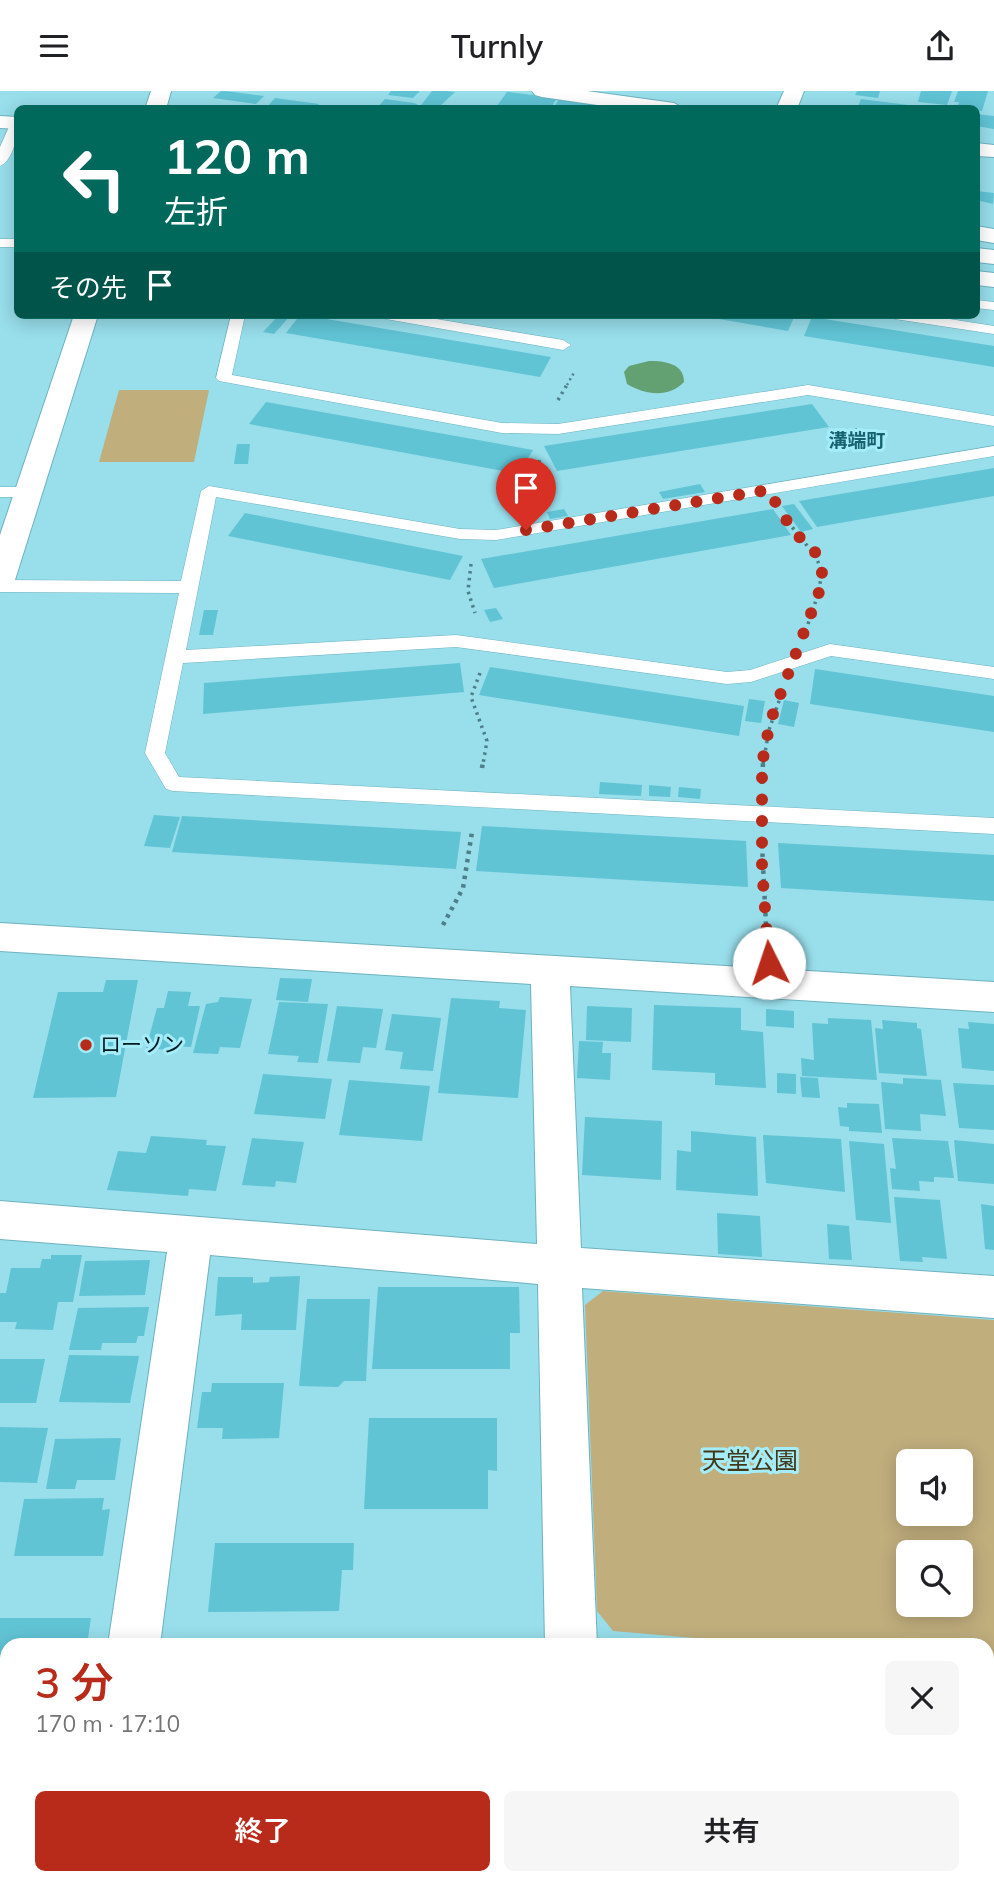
<!DOCTYPE html>
<html lang="ja">
<head>
<meta charset="utf-8">
<style>
  :root { --surface:#fff; --page:#f6f6f6; --text:#202124; --muted:#757577; --accent:#b82b1b }
  body { margin:0; font-family:Mulish,"Noto Sans JP",sans-serif; background:var(--page); color:var(--text); height:100vh; display:flex; flex-direction:column; font-size:26px; white-space:nowrap }
  * { box-sizing:border-box; margin:0 }
  p { font-size:23px; color:var(--muted) }
  .icon { flex:none; width:38px; height:38px; fill:none; stroke:currentColor; stroke-width:2; stroke-linecap:round; stroke-linejoin:round }
  .map { position:relative; flex:1; overflow:hidden }
  .sheet { position:absolute; left:0px; top:1547px; width:994px; height:247px; display:flex; flex-direction:column; background:var(--surface); border-radius:21px 21px 0 0; box-shadow:0 4px 18px #0003 }
  .sheet>* { flex:none }
  .hud { position:absolute; left:14px; top:14px; width:966px; height:214px; border-radius:10px; box-shadow:0 4px 18px #0003; background:#00695c; color:#fff; overflow:hidden }
  .fabs { position:absolute; left:896px; top:1358px; display:grid; gap:14px }
  .fabs a { display:grid; place-items:center; width:77px; height:77px; border-radius:10px; background:var(--surface); box-shadow:0 4px 18px #0003; font-size:35px }
  .pin { position:absolute; display:grid; place-items:center; width:60px; height:60px; color:#fff; margin:-72px -30px; border-radius:50% 50% 50% 0; rotate:-45deg; box-shadow:0 0 7px #0007 }
  .pin .icon { rotate:45deg }
  .me { position:absolute; width:77px; margin:-38px; rotate:356deg; stroke-linejoin:round; filter:drop-shadow(0 0 5px #0008) }
  .turn { display:flex; align-items:center; gap:24px; height:147px; padding:0 35px; font-size:32px }
  .turn .icon { width:91px; height:91px; stroke-width:2.5 }
  .turn b { display:block; font-size:49px; line-height:60px }
  .then { display:flex; align-items:center; height:66px; padding:0 35px; background:#0003; gap:14px; font-size:26px }
  .round { display:grid; place-items:center; flex:none; width:74px; height:74px; border-radius:10px; background:var(--page) }
  .overview { display:flex; align-items:center; justify-content:space-between; height:119px; padding:0 35px }
  h1 { font-size:42px; font-weight:600; line-height:52px; color:var(--accent) }
  .action { display:flex; gap:14px; margin-top:auto; padding:14px 35px }
  .action a { flex:1; height:80px; border-radius:10px; background:var(--accent); color:#fff; font-size:28px; font-weight:600; line-height:80px; text-align:center }
  .action a+a { background:var(--page); color:var(--text) }
  header { display:flex; justify-content:space-between; align-items:center; height:91px; padding:0 35px; background:var(--surface); font-size:32px; font-weight:600 }
  .map>svg:first-child { display:block }
</style>
</head>
<body>
<header><svg class="icon" aria-label="menu" viewBox="0 0 24 24"><path d="M4 6h16M4 12h16M4 18h16"/></svg>Turnly<svg class="icon" aria-label="share" viewBox="0 0 24 24"><path d="M12 15V3M7 8l5-5 5 5M5 13v7h14v-7"/></svg></header>
<div class="map">
<svg width="994" height="1793" viewBox="0 0 994 1793">
  <rect width="100%" height="100%" fill="#98deeb"/>
  <g fill="#c0ae7d" fill-rule="evenodd">
    <path d="M119,299h90l-15,72h-95z"/>
    <path d="M603,1200l391,29v343h-7v-18h-212l-162,-14 -16,-20 -12,-306zM961,1370v53h-53v-53zM908,1461h53v53h-53z"/>
  </g>
  <path fill="#63a172" d="M649,270c15,0 35,2 35,21 -15,16 -39,13 -57,2l-3,-12 5,-6z"/>
  <g fill="#61c4d5">
    <path d="M221,0h5l38,5 -8,8 -43,-6z"/>
    <path d="M391,0h29l-7,7 -25,-3z"/>
    <path d="M432,0h14l9,1 -18,17h-19z"/>
    <path d="M857,0h23l-2,7 -23,-3z"/>
    <path d="M921,0h31l-5,14 -29,-3z"/>
    <path d="M958,0h30l-6,20 -25,-3 2,-6h-5z"/>
    <path d="M507,1l50,6 -7,11 -53,-3z"/>
    <path d="M275,7l44,6 -4,5h-50z"/>
    <path d="M385,8l29,4 4,2 -3,4h-39z"/>
    <path d="M559,8l36,4 -4,6h-38z"/>
    <path d="M861,8l63,8v2h-67z"/>
    <path d="M976,23l18,2v13l-18,-3z"/>
    <path d="M976,100l18,2 -1,11 -17,-4z"/>
    <path d="M279,224l11,1 -16,18 -11,-2z"/>
    <path d="M300,224h3l248,42 -11,20 -254,-44z"/>
    <path d="M696,224h99l-7,16z"/>
    <path d="M812,226l182,29v21l-190,-31z"/>
    <path d="M266,311l267,48 -14,24 -270,-50z"/>
    <path d="M812,313l17,23 -272,44 -13,-25z"/>
    <path d="M237,353h13l-2,20h-14z"/>
    <path d="M994,377v28l-177,31 -18,-26z"/>
    <path d="M700,393l5,8 -42,7 -4,-7z"/>
    <path d="M794,413l19,25 -12,3 -19,-26z"/>
    <path d="M564,418l4,7 -18,3 -3,-7z"/>
    <path d="M773,418l18,26 -297,53 -13,-29z"/>
    <path d="M245,422l218,43 -13,24 -222,-44z"/>
    <path d="M496,517l7,11 -13,3 -6,-12z"/>
    <path d="M204,519h14l-5,25h-14z"/>
    <path d="M460,572l4,29 -261,22 1,-31z"/>
    <path d="M490,576l254,39 -5,30 -260,-41z"/>
    <path d="M815,578l179,27v36l-184,-28z"/>
    <path d="M749,608l16,2 -4,22 -16,-2z"/>
    <path d="M784,609l15,3 -5,24 -16,-3z"/>
    <path d="M600,691l42,3 -1,11 -42,-2z"/>
    <path d="M649,694l22,2 -1,10 -21,-1z"/>
    <path d="M679,696l22,2 -1,10 -22,-2z"/>
    <path d="M154,724l26,2 -10,31 -26,-2z"/>
    <path d="M182,725l279,16 -5,37 -284,-17z"/>
    <path d="M482,735l264,15 2,46 -272,-16z"/>
    <path d="M778,752l216,12v46l-213,-13z"/>
    <path d="M280,887l32,1 -4,23 -32,-2z"/>
    <path d="M106,889h32l-22,117 -83,1 25,-106h45z"/>
    <path d="M168,900l23,1 -3,14h12l-9,41 -20,-1v4l-25,-2 11,-40h7z"/>
    <path d="M220,906l32,2 -12,49 -20,-1 -2,7 -25,-1 13,-49 12,-2z"/>
    <path d="M451,907l49,3 -1,7 27,2 -8,88 -80,-5z"/>
    <path d="M279,911l49,2 -10,59 -21,-1 2,-6 -31,-2z"/>
    <path d="M654,914l87,3v22l22,2 3,56 -51,-3v-12l-63,-3z"/>
    <path d="M337,915l46,3 -7,39 -13,-1 -3,16 -33,-2z"/>
    <path d="M587,915l45,2 -1,34 -45,-2z"/>
    <path d="M766,918l28,2v17l-28,-2z"/>
    <path d="M392,923l49,4 -8,53 -33,-2 3,-17 -18,-2z"/>
    <path d="M828,927l43,2 6,60 -75,-4 -1,-18 13,2 -2,-37 16,1z"/>
    <path d="M882,929l35,3v5l4,1 6,47 -48,-3 -4,-45 8,1z"/>
    <path d="M968,931l26,2v47l-32,-3 -4,-40 11,1z"/>
    <path d="M579,950l24,1 -1,11h9l-1,27 -33,-2z"/>
    <path d="M777,982l19,1v20l-19,-1z"/>
    <path d="M263,983l69,5 -7,40 -71,-5z"/>
    <path d="M800,986l18,1 2,20 -18,-1z"/>
    <path d="M903,987l38,2 5,36 -26,-2 1,17 -36,-2 -4,-47 22,2z"/>
    <path d="M349,989l81,6 -8,55 -83,-6z"/>
    <path d="M953,992l41,2v45l-35,-2z"/>
    <path d="M847,1012l32,1 3,29 -33,-2v-4l-9,-1 -2,-19 9,1z"/>
    <path d="M585,1026l77,4 -1,59 -79,-5z"/>
    <path d="M691,1040l65,6 2,59 -82,-6 1,-40 14,2z"/>
    <path d="M763,1044l78,4 4,53 -79,-9z"/>
    <path d="M151,1045l56,4 -1,5 20,1 -10,45 -27,-2 -1,7 -81,-6 11,-39 28,2z"/>
    <path d="M252,1047l52,4 -8,41 -20,-2 -1,6 -33,-2z"/>
    <path d="M892,1047l56,3 6,37 -20,-1v5l-15,-1 1,10 -28,-2 -2,-21 6,1z"/>
    <path d="M954,1049l40,4v40l-36,-3z"/>
    <path d="M849,1050l35,3 7,79 -35,-3z"/>
    <path d="M894,1106l46,3 7,59 -25,-2 1,5 -23,-1z"/>
    <path d="M981,1113l13,2v44l-9,-1z"/>
    <path d="M717,1122l43,3 2,41 -44,-3z"/>
    <path d="M827,1133l22,2 3,34 -23,-1z"/>
    <path d="M51,1164h31l-9,47h-15l-5,28 -38,-1 2,-7h-17v-29h6l5,-25h29l2,-9h9z"/>
    <path d="M150,1169l-5,35 -66,1 6,-35z"/>
    <path d="M300,1185l-4,54h-55l1,-16 -27,2 3,-39h35v6l16,-1 1,-5z"/>
    <path d="M378,1196h141l1,46h-10v36h-138z"/>
    <path d="M307,1208h63l-4,82h-22l-6,6 -39,-1z"/>
    <path d="M149,1216l-5,29h-6l-2,7h-34l-1,7h-32l9,-42z"/>
    <path d="M69,1264l70,1 -9,47 -71,-1z"/>
    <path d="M0,1268h45l-9,44h-36z"/>
    <path d="M212,1292h72l-5,55 -57,1 1,-11h-26l5,-36h9z"/>
    <path d="M369,1327h128v53l-9,-1v39h-124z"/>
    <path d="M0,1336l48,1 -11,55 -37,-1z"/>
    <path d="M121,1347l-6,42h-38l-2,9h-29l9,-50z"/>
    <path d="M104,1407l-2,12 8,-1 -7,47h-89l10,-57z"/>
    <path d="M215,1452h139l-1,27h-11l-3,41 -131,1z"/>
    <path d="M0,1527h91l-4,27h-80v65h-7z"/>
    <rect x="0" y="1653" width="7" height="100"/>
    <path d="M987,1686h4l3,32v59h-7z"/>
    <rect x="346" y="1787" width="122" height="6"/>
    <rect x="666" y="1787" width="76" height="6"/>
    <rect x="748" y="1787" width="53" height="6"/>
  </g>
  <g fill="none" stroke-linecap="round" stroke-linejoin="round">
    <defs>
      <g id="service">
        <path d="M12,29h6c0,13 -4,40 -18,46v-19z"/>
        <rect x="0" y="148" width="18" height="8"/>
        <path d="M976,209l18,2v8l-18,-2z"/>
        <path d="M231,224h14l-13,60 270,48 56,1 250,-39 186,31v10l-186,-31 -250,39 -56,-1 -283,-52 -3,-3z"/>
        <path d="M379,224h33l151,25 8,5 -8,5 -177,-31z"/>
        <path d="M888,224h36l70,11v8l-99,-15z"/>
        <path d="M994,355v10l-498,84 -36,-1 -244,-42 -30,153 270,-15 271,37 23,-2 80,-26 164,23v12l-163,-23 -80,26 -24,2 -271,-37 -273,16 -18,90 14,24 815,41v16l-821,-43 -7,-2 -21,-36 34,-160 -179,-1v-12l181,1 20,-90 8,-5 251,43 36,1z"/>
        <path d="M0,396h29l8,5 -8,5h-29z"/>
      </g>
      <g id="minor">
        <path d="M532,0h55l87,12 10,6h-59l-83,-12 -7,-2z"/>
        <path d="M784,0h20l-7,18h-21z"/>
        <path d="M976,52l18,2v12l-18,-1z"/>
        <path d="M976,135l18,3v14l-18,-3z"/>
        <path d="M976,180l18,2v14l-18,-2z"/>
        <path d="M0,832l994,59v30l-424,-26 11,262 413,28v42l-412,-30 15,357h-52l-7,-361 -328,-29 -50,390h-52l59,-393 -167,-13v-38l537,43 -6,-260 -531,-33z"/>
        <rect x="987" y="1579" width="7" height="52"/>
        <path d="M74,1787h56l-1,6h-56z"/>
        <path d="M549,1787h56l1,6h-56z"/>
      </g>
      <g id="tertiary">
        <path d="M151,0h20l-5,18h-21z"/>
        <path d="M0,25l18,1v12l-18,-1z"/>
        <path d="M976,157l18,2v14l-18,-2z"/>
        <path d="M74,224h24l-83,265 -4,7 -11,2v-54z"/>
      </g>
    </defs>
    <use href="#service" stroke="#6db2bf" stroke-width="1"/>
    <use href="#minor" stroke="#6db2bf" stroke-width="2"/>
    <use href="#tertiary" stroke="#6db2bf" stroke-width="2"/>
    <path stroke="#4e7f88" stroke-width="2.5" stroke-dasharray="2 3.5" stroke-linecap="butt" d="M567,294l8,-14"/>
    <g stroke="#4e7f88" stroke-width="3.5" stroke-dasharray="2.5 4.5" stroke-linecap="butt">
      <path d="M558,309l10,-17"/>
      <path d="M855,338l12,15"/>
      <path d="M521,409l15,-25 4,-17"/>
      <path d="M784,425c37,52 48,40 24,108"/>
      <path d="M471,473l-3,27 7,22"/>
      <path d="M480,582l-9,24 16,44 -4,23"/>
      <path d="M763,673l6,-34 11,-32"/>
    </g>
    <g stroke="#4e7f88" stroke-width="4.5" stroke-dasharray="3.5 5" stroke-linecap="butt">
      <path d="M482,677l1,-6"/>
      <path d="M762,693l1,-22"/>
      <path d="M762,754l5,100"/>
      <path d="M443,834l20,-37 9,-56"/>
    </g>
    <use href="#service" fill="#fff" fill-rule="evenodd"/>
    <use href="#minor" fill="#fff" fill-rule="evenodd"/>
    <use href="#tertiary" fill="#fff" fill-rule="evenodd"/>
  </g>
  <g fill="none" stroke-linecap="round" stroke-linejoin="round">
    <path stroke="#b82b1b" stroke-width="12" stroke-dasharray="0 21.6" d="M526,439l242,-40 25,41 22,21 9,27 -54,143 -8,42v104l7,95"/>
  </g>
  <circle fill="#b82b1b" stroke="#a5ecf9" stroke-width="2.5" cx="86" cy="954" r="7"/>
  <g text-anchor="middle" stroke-width="6" stroke-linejoin="round" paint-order="stroke">
    <g font-size="19" font-weight="bold" fill="#16626e" stroke="#a5ecf9">
      <text x="857" y="356">溝端町</text>
    </g>
    <g font-size="21" fill="#001b20" stroke="#a5ecf9" text-anchor="start">
      <text x="100" y="961">ローソン</text>
    </g>
    <g font-size="24" fill="#423717" stroke="#a5ecf9">
      <text x="750" y="1378">天堂公園</text>
    </g>
  </g>
</svg>
<div class="fabs">
<a><svg class="icon" aria-label="sound" viewBox="0 0 24 24"><path d="M4 9h4l5-4v14l-5-4H4zM17 9q2 3 0 6"/></svg></a>
<a><svg class="icon" aria-label="search" viewBox="0 0 24 24"><circle cx="10" cy="10" r="6"/><path d="M15 15l6 6"/></svg></a>
</div>
<div class="pin" style="left:526px;top:439px;background:#d93025"><svg class="icon" aria-label="arrive" viewBox="0 0 24 24"><path d="M6 21V4h12l-3 4 3 4H6"/></svg></div>
<svg class="me" style="left:769px;top:872px" viewBox="-20 -20 40 40"><circle r="19" fill="#fff"/><path d="M0-13L10 11 0 6-10 11z" fill="#b82b1b"/></svg>
<div class="hud">
<div class="turn"><svg class="icon" aria-label="left" viewBox="0 0 24 24"><path d="M17 20v-9H6M10 6l-5 5 5 5"/></svg><div><b>120 m</b>左折</div></div>
<div class="then">その先<svg class="icon" aria-label="arrive" viewBox="0 0 24 24"><path d="M6 21V4h12l-3 4 3 4H6"/></svg></div>
</div>
<section class="sheet">
<div class="overview"><div><h1>3 分</h1><p>170 m · 17:10</p></div><a class="round"><svg class="icon" aria-label="close" viewBox="0 0 24 24"><path d="M6 6l12 12M18 6L6 18"/></svg></a></div>
<div class="action"><a>終了</a><a>共有</a></div>
</section>
</div>
</body>
</html>
